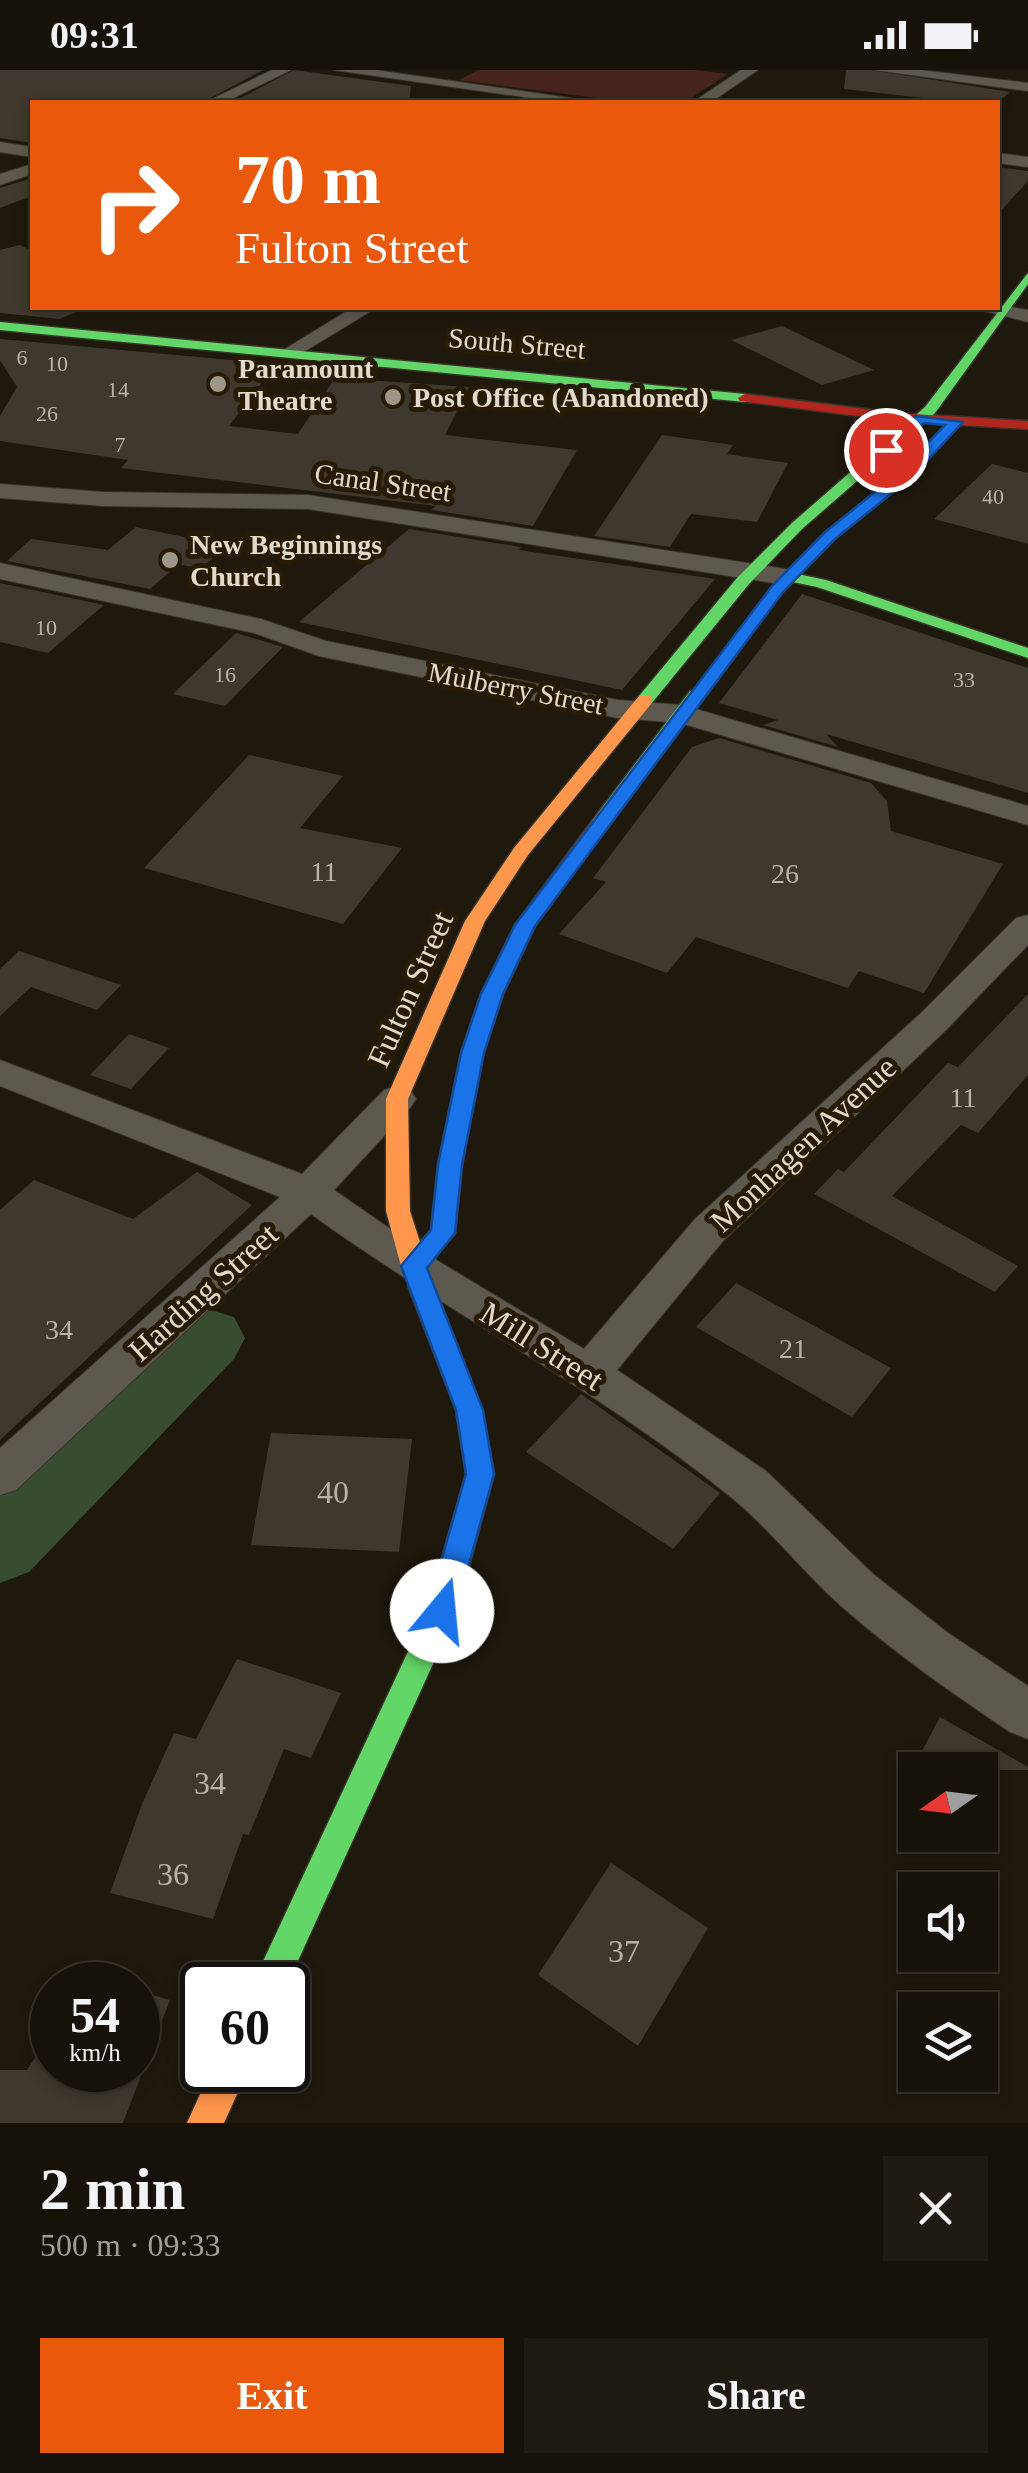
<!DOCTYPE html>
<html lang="en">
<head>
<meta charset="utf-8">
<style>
  :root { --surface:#171209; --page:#201b12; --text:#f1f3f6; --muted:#9e9e9c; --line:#36322a; --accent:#ea580c }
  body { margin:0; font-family:"Times New Roman",serif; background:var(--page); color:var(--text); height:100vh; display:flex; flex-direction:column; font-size:38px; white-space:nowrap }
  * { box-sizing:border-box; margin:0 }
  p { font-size:32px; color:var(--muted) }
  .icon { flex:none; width:55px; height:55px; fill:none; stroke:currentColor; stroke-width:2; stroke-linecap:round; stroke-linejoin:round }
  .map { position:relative; height:2053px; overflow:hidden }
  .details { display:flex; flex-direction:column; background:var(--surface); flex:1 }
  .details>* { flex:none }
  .banner { position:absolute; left:30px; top:30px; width:970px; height:210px; border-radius:0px; box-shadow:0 5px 15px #0003,0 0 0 2px var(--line); background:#ea580c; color:#fff; overflow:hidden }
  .needle { width:65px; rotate:256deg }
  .buttons { position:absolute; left:898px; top:1682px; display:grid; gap:20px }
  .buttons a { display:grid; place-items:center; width:100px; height:100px; border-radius:0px; background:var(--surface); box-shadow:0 5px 15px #0003,0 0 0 2px var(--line); font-size:50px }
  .speed { position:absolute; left:30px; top:1892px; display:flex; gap:20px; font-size:50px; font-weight:700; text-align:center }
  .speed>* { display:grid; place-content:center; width:130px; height:130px; border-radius:50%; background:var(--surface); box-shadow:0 5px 15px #0003,0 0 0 2px var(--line); line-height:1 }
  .speed small { font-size:25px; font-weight:400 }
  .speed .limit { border:5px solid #111; border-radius:15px; background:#fff; color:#111 }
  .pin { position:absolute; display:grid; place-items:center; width:85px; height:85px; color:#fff; margin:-42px; border:5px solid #fff; border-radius:50%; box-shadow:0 2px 10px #0007 }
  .me { position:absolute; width:110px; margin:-55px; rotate:17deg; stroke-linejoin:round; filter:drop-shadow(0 0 8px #0008) }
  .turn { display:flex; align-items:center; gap:35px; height:210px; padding:0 40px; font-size:45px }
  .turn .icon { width:130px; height:130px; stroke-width:2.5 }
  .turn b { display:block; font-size:70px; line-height:85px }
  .round { display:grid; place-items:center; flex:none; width:105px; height:105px; border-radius:0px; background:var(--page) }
  .head { display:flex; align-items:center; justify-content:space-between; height:170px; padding:0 40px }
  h1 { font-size:60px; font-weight:700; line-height:75px }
  .primary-button { display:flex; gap:20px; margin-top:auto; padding:20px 40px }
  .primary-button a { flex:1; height:115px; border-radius:0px; background:var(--accent); color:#fff; font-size:40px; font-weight:700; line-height:115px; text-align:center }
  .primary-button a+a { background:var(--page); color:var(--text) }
  .status { display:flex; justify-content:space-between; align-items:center; height:70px; padding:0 50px; background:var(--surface); direction:ltr }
  .status svg { height:28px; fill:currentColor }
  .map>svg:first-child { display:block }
</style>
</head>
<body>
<div class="status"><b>09:31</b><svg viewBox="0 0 49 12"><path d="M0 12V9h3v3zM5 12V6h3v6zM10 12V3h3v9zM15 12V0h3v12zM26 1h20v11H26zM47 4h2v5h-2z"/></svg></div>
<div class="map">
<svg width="1028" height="2053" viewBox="0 0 1028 2053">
  <rect width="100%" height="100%" fill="#1f180c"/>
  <path fill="#47241e" d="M478,0h216l34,4 -43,28h-58l-168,-22z"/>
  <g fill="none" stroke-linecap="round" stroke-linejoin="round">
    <path fill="#384d2f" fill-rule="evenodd" d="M208,1239l26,8 11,21 -11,21 -205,213 -29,11v-89l182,-177z"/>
  </g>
  <g fill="#3f382e">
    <path d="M0,0h263l-60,32h-171v41l-32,-5z"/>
    <path d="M294,0l117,16 -2,16h-176z"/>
    <path d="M846,0h25l139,22 -12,10h-39l-115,-13z"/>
    <path d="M998,97l30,4v10l-30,33z"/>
    <path d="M32,108v18l-32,12v-20z"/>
    <path d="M20,175l12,6v57h54l-26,11 -60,-6v-63z"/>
    <path d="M782,256l92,44 -52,15 -91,-45z"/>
    <path d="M0,269l276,25 -47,62 69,8 42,-64 31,3 -4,7 102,7 -24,48 132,15 -44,76 -102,-16 5,-4 -315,-38 7,-8 -128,-19v-25l17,-29 -17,-27z"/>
    <path d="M662,365l71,10 -6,9 61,9 -31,59 -66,-8 -21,33 -76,-11z"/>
    <path d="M992,394l36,9v71l-94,-25z"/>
    <path d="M136,457l91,19 -27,23 -21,-5 -29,25 -143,-28 24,-22 77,11z"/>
    <path d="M409,459l112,18 -2,3 196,29 -93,111 -323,-68z"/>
    <path d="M0,513l104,22 -56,48 -48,-11z"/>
    <path d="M802,524l226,74v125l-202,-59 12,13 -75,-22 15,-5 -59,-17z"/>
    <path d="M236,563l47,14 -58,59 -52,-12z"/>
    <path d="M719,668l152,45 16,18 4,30 112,33 -79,129 -65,-22 -11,17 -152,-51 -29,36 -108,-39 47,-52 -13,-4 99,-131z"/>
    <path d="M249,685l94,21 -43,52 102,20 -59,76 -199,-56z"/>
    <path d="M19,881l102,34 -24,25 -66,-23 -31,29v-47z"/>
    <path d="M1028,924v81l-50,58 -17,-8 -69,71 126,70 -23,26 -181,-98 24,-25 6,3 104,-109 10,4z"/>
    <path d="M129,964l40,14 -38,41 -41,-14z"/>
    <path d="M197,1102l55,33 -252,235v-230l34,-30 99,39z"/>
    <path d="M736,1213l155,85 -39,49 -156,-90z"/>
    <path d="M581,1324l139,99 -47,56 -147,-97z"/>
    <path d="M271,1363l141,6 -13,113 -148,-7z"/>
    <path d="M237,1589l104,34 -30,65 -27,-9 -35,86 -6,-1 -30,85 -103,-26 32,-89 32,-71 22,6z"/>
    <path d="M940,1647l88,50v3h-116z"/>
    <path d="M611,1793l97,65 -70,118 -100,-71z"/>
    <path d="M138,1921l32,9 -47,123h-123v-53h27l25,-38v38h86z"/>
  </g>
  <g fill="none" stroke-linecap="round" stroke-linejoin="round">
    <defs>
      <g id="street">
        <path d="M272,0h19l-66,32h-19z"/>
        <path d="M334,0h41l223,32h-40z"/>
        <path d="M741,0h17l-47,32h-18z"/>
        <path d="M875,0h45l108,13v8z"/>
        <path d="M0,72l32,5v10l-32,-5z"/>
        <path d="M998,83l30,4v10l-30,-4z"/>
        <path d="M32,94v10l-32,11v-11z"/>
        <path d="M998,235l30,5v12l-57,-14z"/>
        <path d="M352,238h24l-79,48 -7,2 -10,-6z"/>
        <path d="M0,414l103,8 205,3 478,74 13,8 -13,8 -478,-76 -205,-3 -103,-8z"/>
        <path d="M0,493l261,56 65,22 292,59 64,5 346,101v19l-348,-102 -62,-5 -299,-62 -65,-23 -254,-54z"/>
        <path d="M1028,845v30l-82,85 -223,211 -106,129 149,101 107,103 75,59 80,53v53l-18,-7c-59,-40 -117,-80 -170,-127 -38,-34 -69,-75 -108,-107 -131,-107 -284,-185 -421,-284l-295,276 -16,5v-47l280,-251 -280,-111v-26l302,114 82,-84 13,-4 13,4 6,9 -6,9 -76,82 94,65 156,94 111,-130 225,-205 96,-96z"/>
      </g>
      <g id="fast">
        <path d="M1028,203v11l-93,129 -133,116 -53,55 -98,120h-12v-8l98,-118 55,-55 133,-116z"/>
        <path d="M0,252l745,72 7,4 -7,4 -745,-72z"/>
        <path d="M788,502l38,8 202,68v10l-211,-71 -34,-7v-6z"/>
        <path d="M696,620l9,5 -90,122h-14v-8l89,-118z"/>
        <path d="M421,1206l9,3 4,7 48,124 12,64 -37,137 -170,374h-35l175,-374 39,-137 -10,-64 -48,-124 4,-7z"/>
      </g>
      <g id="slow">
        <path d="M645,625l6,1v8l-123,151 -43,66 -77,178 2,112 10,31 11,-12 7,-65 23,-112 20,-59 34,-69 86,-116h14l2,4 -82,113 -32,68 -20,59 -21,112 -7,68 -28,33 7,20 -4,7h-18l-11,-27 -15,-55v-112l79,-178 49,-73 125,-152z"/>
        <path d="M211,2000h37l-24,53h-37z"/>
      </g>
      <path id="jam" d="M745,324l152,19 131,8v8l-131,-8 -157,-20 -2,-3z"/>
    </defs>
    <use href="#street" stroke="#38342b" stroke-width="2"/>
    <use href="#fast" stroke="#38342b" stroke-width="3"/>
    <use href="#slow" stroke="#38342b" stroke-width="3"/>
    <use href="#jam" stroke="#38342b" stroke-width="3"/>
    <use href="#street" fill="#5e594f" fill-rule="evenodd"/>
    <use href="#fast" fill="#63d668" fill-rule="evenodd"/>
    <use href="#slow" fill="#ff974d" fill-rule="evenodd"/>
    <use href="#jam" fill="#b3261e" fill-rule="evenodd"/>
  </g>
  <path fill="#1a73e8" stroke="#114b97" stroke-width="2.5" d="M916,346l47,6 -51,55 -77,62 -52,53 -248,334 -32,68 -19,59 -22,112 -7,68 -28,35 56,142 11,64 -38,137 -4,10 -10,3 -11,-3 -4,-10 39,-137 -10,-64 -55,-144 30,-36 7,-65 23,-112 20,-59 34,-69 257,-339 52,-53 77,-62 44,-46 -21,-2 -33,30h-10v-6z"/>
  <g fill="#9e9789" stroke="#271b04" stroke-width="4">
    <circle cx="218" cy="314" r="10"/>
    <circle cx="393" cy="327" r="10"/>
    <circle cx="170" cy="490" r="10"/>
  </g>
  <g text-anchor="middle" stroke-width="10" stroke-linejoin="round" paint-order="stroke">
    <g font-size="22" fill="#b9b2a5">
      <text x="22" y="295">6</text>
      <text x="57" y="301">10</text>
      <text x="118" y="327">14</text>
      <text x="47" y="351">26</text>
      <text x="120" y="382">7</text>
      <text x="993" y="434">40</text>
      <text x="46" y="565">10</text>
      <text x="225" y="612">16</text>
      <text x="964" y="617">33</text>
    </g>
    <g font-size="28" fill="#e2dbcd" stroke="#271b04">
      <text transform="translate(517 273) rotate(5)" y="10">South Street</text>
      <text transform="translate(383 412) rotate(8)" y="10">Canal Street</text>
      <text transform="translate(516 618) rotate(11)" y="10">Mulberry Street</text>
    </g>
    <g font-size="28" font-weight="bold" fill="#e2dbcd" stroke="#271b04" text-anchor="start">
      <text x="238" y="308">Paramount<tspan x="238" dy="32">Theatre</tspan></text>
      <text x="413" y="337">Post Office (Abandoned)</text>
      <text x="190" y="484">New Beginnings<tspan x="190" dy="32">Church</tspan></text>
    </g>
    <g font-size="28" fill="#b9b2a5">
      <text x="324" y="811">11</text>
      <text x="785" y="813">26</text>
      <text x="963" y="1037">11</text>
      <text x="59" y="1269">34</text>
      <text x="793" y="1288">21</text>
    </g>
    <g font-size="32" fill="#e2dbcd" stroke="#271b04">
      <text transform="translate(410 919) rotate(-66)" y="11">Fulton Street</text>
      <text transform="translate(803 1074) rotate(-43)" y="11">Monhagen Avenue</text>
      <text transform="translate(203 1222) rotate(-42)" y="11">Harding Street</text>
      <text transform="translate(542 1276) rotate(32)" y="11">Mill Street</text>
    </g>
    <g font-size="32" fill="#b9b2a5">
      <text x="333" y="1433">40</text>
      <text x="210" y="1724">34</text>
      <text x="173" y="1815">36</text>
      <text x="624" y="1892">37</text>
    </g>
  </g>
</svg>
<div class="buttons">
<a><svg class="needle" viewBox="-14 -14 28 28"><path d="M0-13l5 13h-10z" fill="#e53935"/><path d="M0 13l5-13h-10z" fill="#9e9e9c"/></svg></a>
<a><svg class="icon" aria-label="sound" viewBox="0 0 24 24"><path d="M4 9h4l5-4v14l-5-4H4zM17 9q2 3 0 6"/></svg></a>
<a><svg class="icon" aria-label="layers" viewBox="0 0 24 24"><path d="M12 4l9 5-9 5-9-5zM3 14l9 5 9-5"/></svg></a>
</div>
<div class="speed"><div>54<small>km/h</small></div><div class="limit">60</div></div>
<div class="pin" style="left:886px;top:380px;background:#d93025"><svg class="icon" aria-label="arrive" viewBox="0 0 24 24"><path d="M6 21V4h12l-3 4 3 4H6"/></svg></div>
<svg class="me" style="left:442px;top:1541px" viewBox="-20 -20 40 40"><circle r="19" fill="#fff"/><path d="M0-13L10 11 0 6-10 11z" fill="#1a73e8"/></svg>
<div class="banner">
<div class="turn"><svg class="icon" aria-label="right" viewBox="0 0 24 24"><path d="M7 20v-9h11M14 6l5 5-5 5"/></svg><div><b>70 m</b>Fulton Street</div></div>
</div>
</div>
<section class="details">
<div class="head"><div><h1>2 min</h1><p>500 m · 09:33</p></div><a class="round"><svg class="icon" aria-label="close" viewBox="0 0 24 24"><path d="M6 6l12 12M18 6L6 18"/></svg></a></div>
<div class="primary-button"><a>Exit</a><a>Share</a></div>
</section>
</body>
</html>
